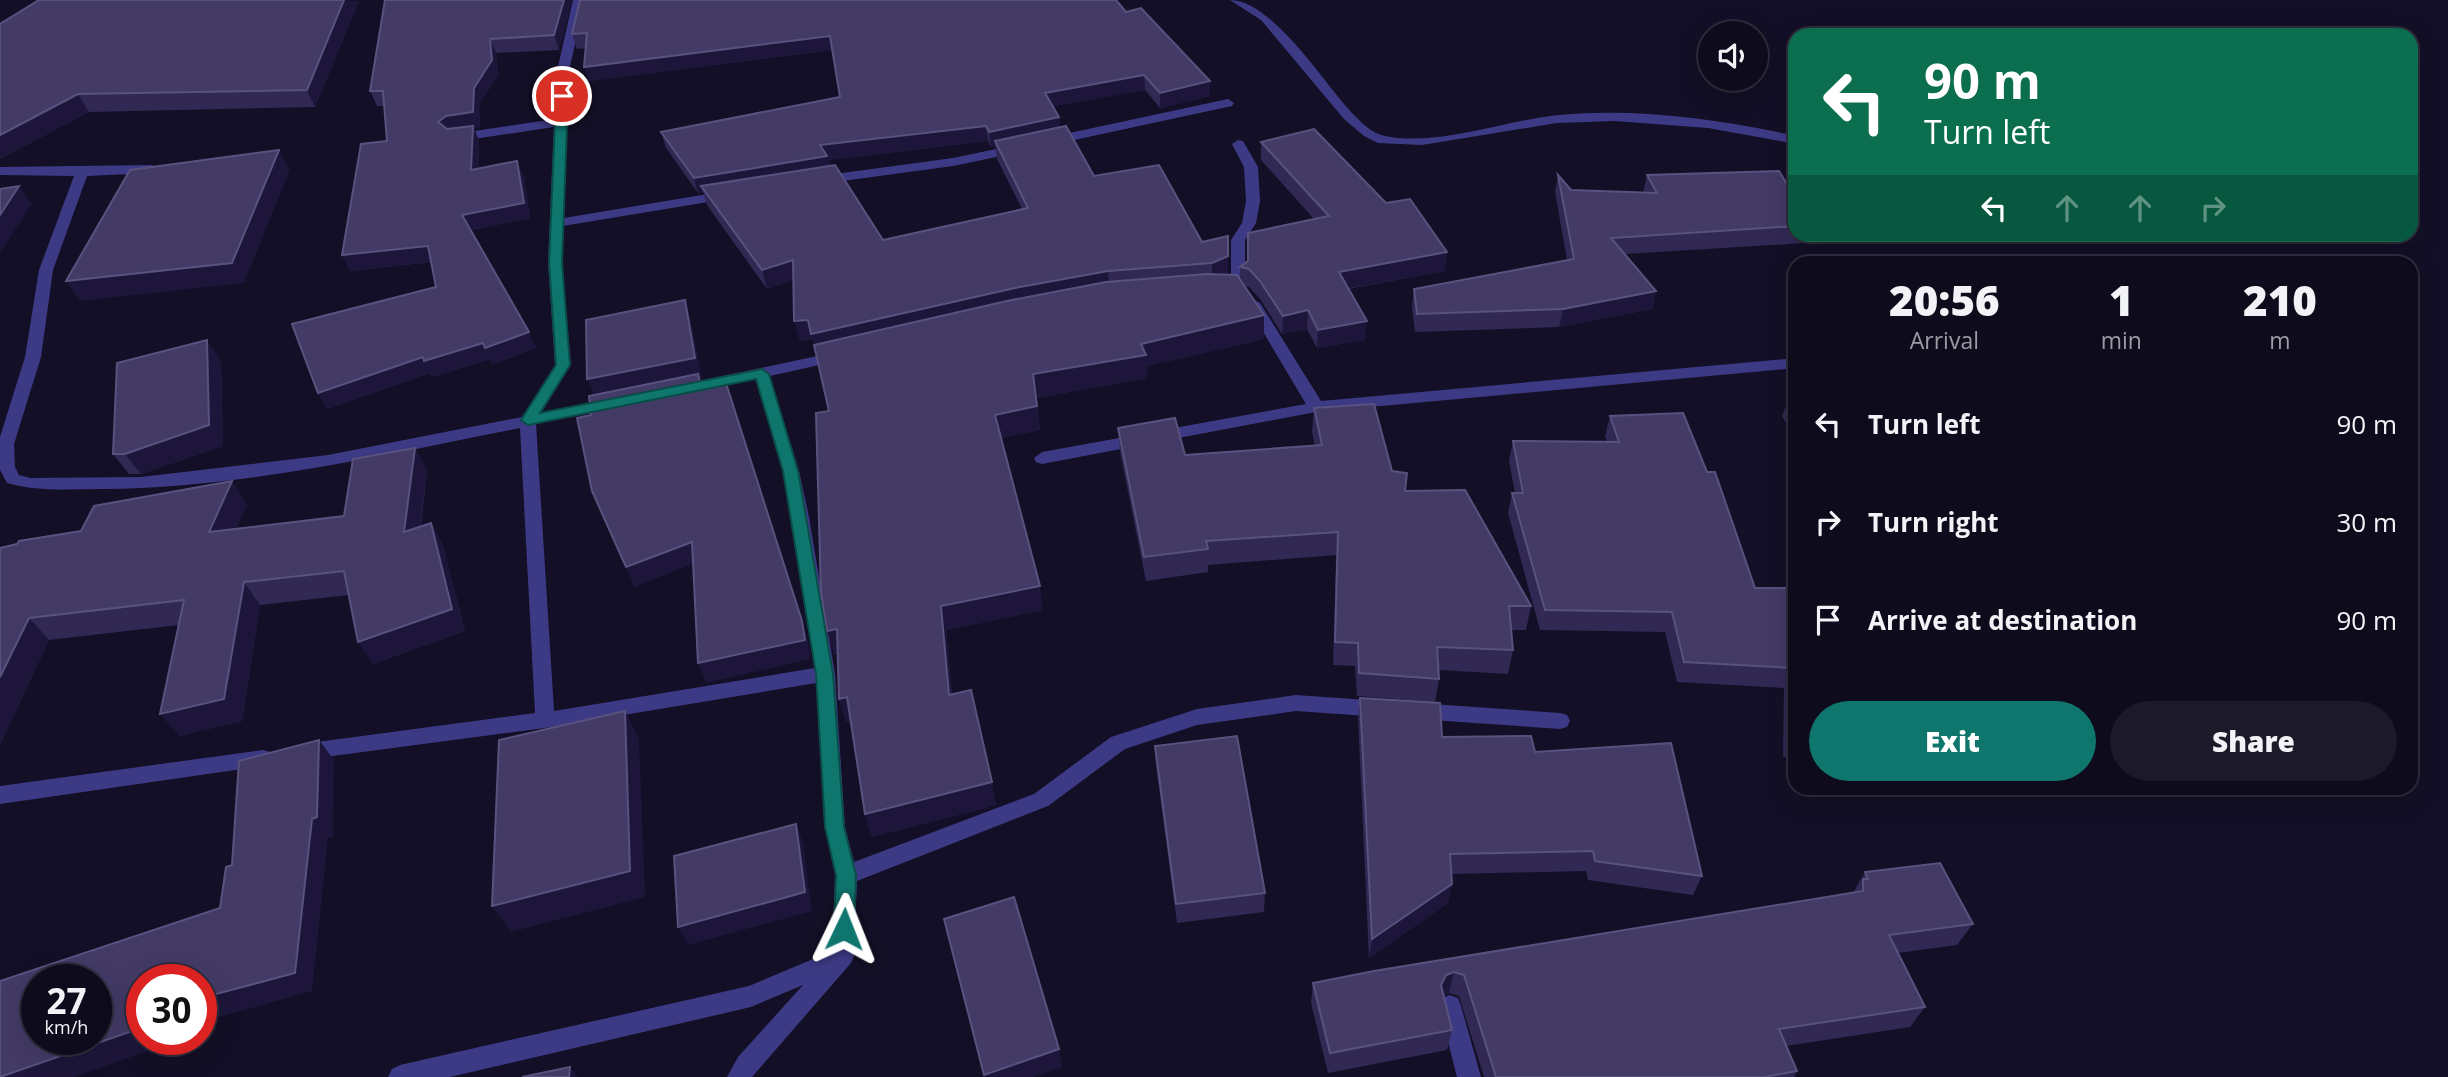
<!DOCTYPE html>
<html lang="en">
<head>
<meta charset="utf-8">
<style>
  :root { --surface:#0e0b1c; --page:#1c1929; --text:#f1f3f6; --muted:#9b9ba3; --line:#2e2b3b; --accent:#0f766e }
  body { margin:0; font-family:"Open Sans",sans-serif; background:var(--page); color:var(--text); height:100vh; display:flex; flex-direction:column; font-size:26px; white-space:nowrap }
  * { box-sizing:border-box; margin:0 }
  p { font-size:23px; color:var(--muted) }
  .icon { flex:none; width:38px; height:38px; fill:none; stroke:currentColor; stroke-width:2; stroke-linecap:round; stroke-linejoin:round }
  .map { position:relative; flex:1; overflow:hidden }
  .drawer { position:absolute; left:1788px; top:256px; width:630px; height:539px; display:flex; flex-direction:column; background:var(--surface); border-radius:21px; box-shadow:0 7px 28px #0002,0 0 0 2px var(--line) }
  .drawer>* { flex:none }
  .top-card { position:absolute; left:1788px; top:28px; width:630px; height:214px; border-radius:21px; box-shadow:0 7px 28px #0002,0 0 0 2px var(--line); background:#0b6e4f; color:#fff; overflow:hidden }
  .fabs { position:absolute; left:1698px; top:21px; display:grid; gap:14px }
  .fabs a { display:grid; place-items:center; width:70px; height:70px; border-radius:50%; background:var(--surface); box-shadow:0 7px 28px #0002,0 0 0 2px var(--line); font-size:35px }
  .speed { position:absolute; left:21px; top:964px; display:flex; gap:14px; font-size:35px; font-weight:700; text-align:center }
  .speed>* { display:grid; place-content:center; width:91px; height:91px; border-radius:50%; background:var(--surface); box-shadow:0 7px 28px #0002,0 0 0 2px var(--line); line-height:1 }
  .speed small { font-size:18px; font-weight:400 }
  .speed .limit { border:10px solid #d22; background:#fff; color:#111 }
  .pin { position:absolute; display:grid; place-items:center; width:60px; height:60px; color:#fff; margin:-30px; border:4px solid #fff; border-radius:50%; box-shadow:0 2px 7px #0007 }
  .me { position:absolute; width:77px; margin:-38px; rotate:2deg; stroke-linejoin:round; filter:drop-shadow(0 0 5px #0008) }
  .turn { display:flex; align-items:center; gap:24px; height:147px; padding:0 21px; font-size:32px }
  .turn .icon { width:91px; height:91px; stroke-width:2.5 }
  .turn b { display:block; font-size:49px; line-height:60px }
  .lanes { display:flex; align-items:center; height:66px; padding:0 21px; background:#0003; justify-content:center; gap:35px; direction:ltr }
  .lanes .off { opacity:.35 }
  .eta { display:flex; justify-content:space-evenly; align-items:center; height:119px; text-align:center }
  .eta b { font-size:42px; font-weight:800; line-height:49px }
  .button { display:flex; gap:14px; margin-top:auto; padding:14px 21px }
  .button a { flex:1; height:80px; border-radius:42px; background:var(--accent); color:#fff; font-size:28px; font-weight:800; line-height:80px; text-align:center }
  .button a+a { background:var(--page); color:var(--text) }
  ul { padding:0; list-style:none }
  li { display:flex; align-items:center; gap:21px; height:98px; padding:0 21px }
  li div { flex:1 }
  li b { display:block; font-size:26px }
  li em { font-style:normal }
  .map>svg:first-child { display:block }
</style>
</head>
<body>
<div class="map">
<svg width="2448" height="1077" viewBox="0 0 2448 1077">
  <rect width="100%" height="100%" fill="#130f26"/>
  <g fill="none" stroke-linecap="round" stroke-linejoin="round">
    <g fill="#3d3a85" fill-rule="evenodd">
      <path d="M573,0h12l-16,71 -5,147 162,-27 7,4 -7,4 -163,27 -1,37 9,102 -30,48 70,-14 8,5 -8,5 -75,15 18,287 261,-43 -32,-197 -27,-92 -76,16 -8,-5 8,-5 161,-34 8,5 -3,3 -76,17 29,95 10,46 26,157 10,153 9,35 180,-68 77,-57 86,-28 99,-14 86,6 7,2 3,6 -3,6 -7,2 -86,-6 -99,14 -72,24 -77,57 -191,75 -3,75 -3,7 -99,114h-25l11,-20 65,-72 -52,22 -301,70h-62l4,-8 8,-4 349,-79 83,-35 3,-76 -10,-48 -9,-144 -271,45 -243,32 -7,-2 -3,-6 3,-6 7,-2 233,-31 -15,-285c-136,27 -278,60 -418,61 -32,0 -64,3 -95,-6l-7,-13v-33l25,-80 14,-87 35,-94 -74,-1v-8l152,-2 7,4 -7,4 -65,3 -34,94 -12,87 -27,87 1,23 4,8 11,3 111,-1 187,-22 194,-38 33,-52 -7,-102 6,-136 -100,15 -6,-4 6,-4 101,-15 2,-48z"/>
      <path d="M1230,0c39,0 89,74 114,104 11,12 25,29 41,32 54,11 120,-16 174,-21 79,-7 159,4 237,21v8l-88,-16 -94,-7 -57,2 -135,22 -44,-2 -14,-7 -20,-17 -83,-99z"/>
      <path d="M1228,99l6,4 -2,3 -181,39 -6,-4 6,-4z"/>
      <path d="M1238,140l5,1 15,26 2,34 -4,22 -11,17v39l-26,12 -7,-4 19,-10v-37l11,-17 4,-22 -2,-34 -12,-23z"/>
      <path d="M1020,144l5,1v6l-72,15 -133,18 -7,-4 7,-4 133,-18z"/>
      <path d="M1253,299l7,4 61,98 475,-43v10l-480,44 -274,52 -6,-2 -2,-4 8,-6 264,-48 -60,-101z"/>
      <path d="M1417,703l143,10 7,2 3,6 -3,6 -7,2 -143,-10 -7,-2 -3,-6 3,-6z"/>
      <path d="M263,750l7,2 3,6 -3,6 -7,2 -263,38v-18z"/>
      <path d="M1450,995l8,3 3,8 20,71h-24l-18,-71 3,-8z"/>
    </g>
  </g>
  <g fill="#312854" fill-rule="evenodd">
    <path d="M572,0l-13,50 -63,3 2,22 -18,28v24l-6,1 5,13 -1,28 46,7 6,42 -59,12 65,118 -43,16 -3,-5 -58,18 -2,-4 -103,36 -9,-16 118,-106 -5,-25 -80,9 -9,-16 45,-114 -3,-35h-7l-7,-15z"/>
    <path d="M359,1l-44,106 -226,5 -89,47v-135z"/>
    <path d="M1126,12l84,69v15l-50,12 -15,-18 -92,16 6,11 1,10 34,49 108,66 26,33 12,5v-13l74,-48 -53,-59v-18l125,61 61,49 -2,19 -97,18 17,51 -48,8 -10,-19 -25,5 -22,-35 -11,-12 -5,-1 20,53 -117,27v12l-111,20 4,32 -39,8 42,172 -97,20 6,65 44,110 -124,32 -7,-23 -14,-93 -5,1 -7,-23 -1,-45h-4l-7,-23 2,-220 -16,-72 -13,2 -7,-61 -26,9 -60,-84 -4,-13 -5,1 -32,-45 -5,-16 179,-35 -8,-47 -243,31 -5,-14 2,-19 -9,1 -5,-15zM988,141l3,6 4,-1 2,13 25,50 -139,31 -53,-74 -2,-6z"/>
    <path d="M1558,175l13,15 72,3 4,-18 149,24v35h12l-3,9 -180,11 31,37 -4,18 -93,18 -144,5 -3,-25 2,-18 153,-29 -12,-68z"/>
    <path d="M221,361l2,85 -82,28h-12l-16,-20z"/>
    <path d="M1796,395v45l-14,-24 8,-20z"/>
    <path d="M1314,408l78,63 13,20 126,115 -5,24h-15l2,20 -5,24 -69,-4v9l-4,23 -78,-6 -2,-30 -22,-1 3,-110 -128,10v7l-62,9 -26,-129 -2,-24 67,27 130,-9 -3,-14z"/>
    <path d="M1610,416l145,172h41v169h-13l1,-69 -107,-6 -12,-50 -125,-2 -32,-117 4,-20h3l-6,-32 4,-20 94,1 -2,-6z"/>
    <path d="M427,470l-6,56 10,-3 12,23 22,85 -92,33 -24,-69 -89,10 -18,116 -63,15v-111l-130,15 -49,105v-197l247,-44 -11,25 108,-13z"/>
    <path d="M1360,698l82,39 93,15 167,124 -9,19 -105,-15 -2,-9 -135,3 1,10 -4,19 -79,55 -11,-240z"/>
    <path d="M1155,746l110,147 -1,19 -87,11 -21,-157z"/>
    <path d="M1865,872l108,52 -16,21 -59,8 27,54 -15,20 -124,19 11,25 -3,6h-310l-25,-81 -10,-3 -5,2 8,35 -5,20 -119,23 -17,-70 2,-20 540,-90z"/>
  </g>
  <g fill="#1d163a">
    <path d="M344,0l15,1 -44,106 -8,-17z"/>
    <path d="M564,0h8l-13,50 -5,-15z"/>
    <path d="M830,36l3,14 -244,31 -5,-14z"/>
    <path d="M490,39l6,14 2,22 -18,28v24l-6,1 5,13 -1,45 -33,-49 -7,-15 8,-6 28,-28z"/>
    <path d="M1144,75l1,15 -98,18 -2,-15z"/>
    <path d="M1210,81v15l-50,12v-15z"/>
    <path d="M78,94l11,18 -89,47v-24z"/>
    <path d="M1059,117l2,15 -66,9v5l-4,1 -2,-15z"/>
    <path d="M986,126l2,15 -160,19 3,12 -130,14 2,6 -5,1 -4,-15 126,-33z"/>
    <path d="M279,150l11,20 -46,113 -164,18 -14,-20z"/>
    <path d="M517,161l7,15 6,42 -61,13 -7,-16z"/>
    <path d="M19,186l13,18 -32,49v-38z"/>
    <path d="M428,246l8,15 -85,10 -9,-16z"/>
    <path d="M1447,252l-2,19 -107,19 1,-18z"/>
    <path d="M1228,256v19l-16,7v-19z"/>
    <path d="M793,260l5,19 -31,10 -5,-19z"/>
    <path d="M1108,271l2,19 -294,64 -3,-15 -13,2 -6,-20 221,-33z"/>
    <path d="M1656,291l-4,18 -93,18 4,-18z"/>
    <path d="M685,300l6,20 11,58 -2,1 5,14 -109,6 -9,-20z"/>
    <path d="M1308,310l-1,19 -25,5 1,-18z"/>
    <path d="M1264,315v24l-117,27v12l-111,20 -3,-24 108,-30z"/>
    <path d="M1367,321l-2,19 -48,8 1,-18z"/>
    <path d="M529,332l7,16 -43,16 -8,-16z"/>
    <path d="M207,340l14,21 2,85 -82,28 -16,-20z"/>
    <path d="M483,343l7,16 -58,18 -2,-4 -103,36 -9,-16 105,-36z"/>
    <path d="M725,380l83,260 3,19 -105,24 -8,-20z"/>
    <path d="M1037,406l3,24 -41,9 -4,-24z"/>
    <path d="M415,448l12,22 -10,84 -13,-22z"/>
    <path d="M232,481l15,23 -22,51 -16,-23z"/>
    <path d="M431,523l12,23 22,85 -92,33 -15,-22z"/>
    <path d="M692,542l8,19 -66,26 -8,-20z"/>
    <path d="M244,582l16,23 -18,116 -63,15 -19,-22z"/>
    <path d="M1040,586l3,24 -97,20 8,88 -5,-23 -8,-89z"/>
    <path d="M29,618l20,22 -49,105v-68z"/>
    <path d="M837,629l7,23 -10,2 -7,-23z"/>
    <path d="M847,697l7,24 -8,1 -7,-23z"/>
    <path d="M625,711l14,28 6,158 -134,35 -19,-26z"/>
    <path d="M319,740l15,20 -1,77 -5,1 -16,153 -111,31v-24z"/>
    <path d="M992,782l4,23 -124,32 -7,-23z"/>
    <path d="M796,824l7,19 9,68 -124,34 -10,-18z"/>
    <path d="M1452,884l-4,19 -79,55 3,-19z"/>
    <path d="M1454,972l-5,21 -8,3v-11l5,-10z"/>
    <path d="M142,1015v25h15l-1,8 -82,29h-74l136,-61z"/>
    <path d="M1059,1049l3,18 -29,10h-49v-2z"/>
    <path d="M570,1067l8,10h-9z"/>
  </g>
  <g fill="#433a66" stroke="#5a527e" stroke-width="2" fill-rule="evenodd">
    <path d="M39,0h305l-37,90 -229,4 -78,41v-111z"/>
    <path d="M385,0h179l-10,35 -64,4 2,21 -18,28 -1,24 -27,4 -8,6 9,7 26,-3 -2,44 46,-9 7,42 -62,12 67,117 -44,16 -2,-5 -59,18 -1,-4 -105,36 -26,-69 144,-37 -8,-41 -86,9 19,-111 26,-3 -4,-50h-13z"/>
    <path d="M580,0h536l10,12 15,-4 69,73 -50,12 -16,-18 -99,18 14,24 -70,15 -3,-6 -166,19 7,11 -133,22 -33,-46 179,-35 -10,-61 -246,31 3,-34 -15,1z"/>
    <path d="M1066,126l28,50 65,-11 43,77 26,-6v20l-16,7 -104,8 -93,17 -204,46 -3,-14 -14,1 -1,-61 -31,10 -61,-84 134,-21 48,75 145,-32 -33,-67z"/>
    <path d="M1314,129l72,74 24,-4 37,53 -108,20 28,49 -49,9 -10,-20 -25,6 -23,-35 -11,-12 -9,-2 8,-6v-28l81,-17 -68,-74z"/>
    <path d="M279,150l-47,113 -166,18 64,-111z"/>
    <path d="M1779,171l17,28v27l-185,12 45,53 -93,18 -146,5 -3,-25 160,-30 -16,-84 13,15 86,3 -10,-18z"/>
    <path d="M19,186l-19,29v-26z"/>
    <path d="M1207,274l30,1 27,40 -123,29 5,11 -113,19 4,32 -42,9 45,171 -99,20 8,89 22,-5 21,92 -127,32 -18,-117 -8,2 -2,-70 -10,2 -6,-38 -5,-180 13,-2 -15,-66 193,-44 99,-19z"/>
    <path d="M685,300l10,58 -108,21 -1,-59z"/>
    <path d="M207,340l2,85 -84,29h-12l4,-91z"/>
    <path d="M698,374l3,13 24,-7 77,241 3,19 -107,23 -6,-121 -66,25 -34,-76 -15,-73 14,-3 -2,-19z"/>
    <path d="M1796,395v11l-6,-10z"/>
    <path d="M1374,404l18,67 15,2 -2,18 60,-1 66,116h-22l4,44 -76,-3 2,32 -80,-6 -1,-30 -23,-1 3,-110 -132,9 2,8 -64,8 -26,-129 57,-10 10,37 137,-10 -8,-37z"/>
    <path d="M1683,413l24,59h8l40,116h41v149h-4l1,-69 -109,-6 -12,-50 -127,-2 -33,-117h11l-10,-52 106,1 -9,-26z"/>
    <path d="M415,448l-11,84 27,-9 21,86 -94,33 -14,-71 -100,11 -20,117 -64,15 24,-114 -155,18 -29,59v-129l17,-4 2,-3 62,-10 13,-25 138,-25 -23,51 135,-16 9,-57z"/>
    <path d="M1360,698l80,5 2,34 89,-1 4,16 136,-9 31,133 -107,-15 -2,-10 -143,3 2,30 -80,55z"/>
    <path d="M625,711l5,160 -138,35 7,-166z"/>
    <path d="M1237,736l28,157 -89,11 -21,-158z"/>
    <path d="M319,740l-2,77 -5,2 -17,154 -94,25v-18h-59v35l-6,1 -1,14 -135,47v-96l220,-73 6,-41 6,-2 7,-104zM37,980h59v60h-59z"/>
    <path d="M796,824l9,68 -127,35 -4,-71z"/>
    <path d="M1940,863l33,61 -84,11 36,72 -146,22 18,42 -33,6h-268l-32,-102 -10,-3 -8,3 -5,10 11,45 -122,23 -17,-70 61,-12 489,-80v-12h5l-3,-7z"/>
    <path d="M1014,897l45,152 -75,26 -40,-156z"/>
    <path d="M570,1067l-1,10h-47z"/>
  </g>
  <path fill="#0f766e" stroke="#0a4d48" stroke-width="2" d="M562,93l6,3 -6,167 8,102 -30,48 222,-44 7,5 29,97 35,203 11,153 12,48 -2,54 -3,6 -7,3 -7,-3 -3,-6 2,-54 -11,-48 -9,-153 -33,-203 -27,-92 -228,46 -7,-5 35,-55 -7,-102 7,-167z"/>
</svg>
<div class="fabs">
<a><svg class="icon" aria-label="sound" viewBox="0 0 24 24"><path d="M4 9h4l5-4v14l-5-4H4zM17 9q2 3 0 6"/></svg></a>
</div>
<div class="speed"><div>27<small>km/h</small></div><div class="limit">30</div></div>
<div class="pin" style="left:562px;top:96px;background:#d93025"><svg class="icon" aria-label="arrive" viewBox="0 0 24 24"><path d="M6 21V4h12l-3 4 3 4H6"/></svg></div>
<svg class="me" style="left:844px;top:929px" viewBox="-20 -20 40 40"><path d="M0-17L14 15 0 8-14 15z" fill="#0f766e" stroke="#fff" stroke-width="4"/></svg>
<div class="top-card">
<div class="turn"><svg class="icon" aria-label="left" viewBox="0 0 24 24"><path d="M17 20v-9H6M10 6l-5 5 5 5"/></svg><div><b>90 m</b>Turn left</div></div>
<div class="lanes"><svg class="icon" aria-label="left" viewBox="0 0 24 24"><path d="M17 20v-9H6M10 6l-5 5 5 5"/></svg><svg class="icon off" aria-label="ahead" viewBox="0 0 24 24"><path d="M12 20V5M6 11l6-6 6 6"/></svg><svg class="icon off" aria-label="ahead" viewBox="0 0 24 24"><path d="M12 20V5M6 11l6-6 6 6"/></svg><svg class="icon off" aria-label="right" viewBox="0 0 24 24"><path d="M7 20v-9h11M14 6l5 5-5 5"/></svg></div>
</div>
<section class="drawer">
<div class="eta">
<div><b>20:56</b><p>Arrival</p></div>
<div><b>1</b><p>min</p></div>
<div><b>210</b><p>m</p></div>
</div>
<ul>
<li><svg class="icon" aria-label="left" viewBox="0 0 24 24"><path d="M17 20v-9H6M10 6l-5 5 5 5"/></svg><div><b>Turn left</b></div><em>90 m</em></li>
<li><svg class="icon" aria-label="right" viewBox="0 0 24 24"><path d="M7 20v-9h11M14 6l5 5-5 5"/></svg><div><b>Turn right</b></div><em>30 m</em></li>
<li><svg class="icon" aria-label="arrive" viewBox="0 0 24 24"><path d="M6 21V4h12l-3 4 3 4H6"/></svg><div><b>Arrive at destination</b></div><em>90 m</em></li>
</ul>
<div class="button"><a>Exit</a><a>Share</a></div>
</section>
</div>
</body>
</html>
